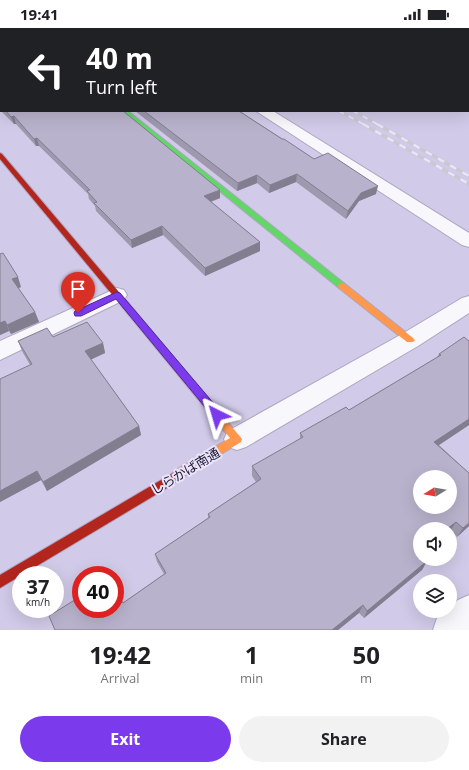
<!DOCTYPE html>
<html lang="en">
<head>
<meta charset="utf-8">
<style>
  :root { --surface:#fff; --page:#f2f2f2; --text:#202124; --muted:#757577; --accent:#7c3aed }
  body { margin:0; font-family:"Open Sans","Noto Sans JP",sans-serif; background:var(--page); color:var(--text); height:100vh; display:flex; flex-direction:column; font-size:15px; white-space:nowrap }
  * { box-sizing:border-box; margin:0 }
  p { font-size:13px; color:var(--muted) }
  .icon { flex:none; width:22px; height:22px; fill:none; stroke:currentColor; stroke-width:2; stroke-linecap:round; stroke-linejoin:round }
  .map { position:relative; height:602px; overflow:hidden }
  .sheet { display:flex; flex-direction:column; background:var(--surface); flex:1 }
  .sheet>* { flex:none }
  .guide { position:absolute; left:0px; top:0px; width:469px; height:84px; box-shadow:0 4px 16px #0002; background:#202124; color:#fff; overflow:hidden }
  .needle { width:26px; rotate:259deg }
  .fabs { position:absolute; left:413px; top:442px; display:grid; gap:8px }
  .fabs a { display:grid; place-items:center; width:44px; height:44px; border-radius:50%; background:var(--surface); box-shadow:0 4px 16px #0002; font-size:20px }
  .speed { position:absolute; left:12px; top:538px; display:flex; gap:8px; font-size:20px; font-weight:700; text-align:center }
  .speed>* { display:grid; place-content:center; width:52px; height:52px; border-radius:50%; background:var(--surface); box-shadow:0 4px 16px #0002; line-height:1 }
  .speed small { font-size:10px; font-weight:400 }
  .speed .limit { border:6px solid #d22; background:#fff; color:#111 }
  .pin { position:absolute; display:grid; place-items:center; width:34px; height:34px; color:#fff; margin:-41px -17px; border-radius:50% 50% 50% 0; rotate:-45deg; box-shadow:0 0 4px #0007 }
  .pin .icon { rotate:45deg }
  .me { position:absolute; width:44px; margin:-22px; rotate:320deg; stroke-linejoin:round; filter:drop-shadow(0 0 3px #0008) }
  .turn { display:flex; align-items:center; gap:14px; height:84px; padding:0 20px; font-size:18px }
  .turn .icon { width:52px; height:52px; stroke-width:2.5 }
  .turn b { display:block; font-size:28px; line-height:34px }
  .eta { display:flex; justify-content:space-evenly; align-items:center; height:68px; text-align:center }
  .eta b { font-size:24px; font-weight:700; line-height:28px }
  .cta { display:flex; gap:8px; margin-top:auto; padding:8px 20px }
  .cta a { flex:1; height:46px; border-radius:24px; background:var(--accent); color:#fff; font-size:16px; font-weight:700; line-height:46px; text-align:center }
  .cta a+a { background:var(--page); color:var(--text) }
  .status { display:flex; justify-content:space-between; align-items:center; height:28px; padding:0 20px; background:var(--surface); direction:ltr }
  .status svg { height:11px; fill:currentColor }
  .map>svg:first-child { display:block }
</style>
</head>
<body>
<div class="status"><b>19:41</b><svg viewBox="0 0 49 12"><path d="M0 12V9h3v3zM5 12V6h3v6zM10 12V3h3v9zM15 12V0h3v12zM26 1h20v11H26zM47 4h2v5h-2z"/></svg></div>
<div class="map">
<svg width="469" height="602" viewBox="0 0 469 602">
  <rect width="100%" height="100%" fill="#d1cae8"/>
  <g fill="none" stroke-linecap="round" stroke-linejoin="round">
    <defs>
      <g id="lane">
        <path d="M404,0h8l1,1h-8z"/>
        <rect x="468" y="40" width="1" height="7"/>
        <rect x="468" y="62" width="1" height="6"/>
      </g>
      <g id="street">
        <path d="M126,0h12l1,1h-12z"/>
        <path d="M256,83h17l196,122v14l-7,-2z"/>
        <path d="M117,260l7,2 3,5 -3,5 -124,60v-19z"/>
        <path d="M469,268v17l-51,33 -172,101 -9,3 -9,-3 -4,-8 4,-8 174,-97 60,-36z"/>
        <path d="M469,567v35h-36l4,-12 8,-7h5v-4l8,-7z"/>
      </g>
      <path id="fast" d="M121,83h7l217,173 1,2 -1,2h-6z"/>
      <g id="slow">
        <path d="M342,255l3,1 68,54 2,2 -2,2h-6l-68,-54 -1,-2 1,-2z"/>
        <path d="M132,282l3,1 107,128 -1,3 -63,38 -4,-1 -2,-4 2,-4 56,-33 -101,-123 -1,-2z"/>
      </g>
      <g id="jam">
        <path d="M0,125l2,1 133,157 1,2 -1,2h-6l-129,-156z"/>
        <path d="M178,442l4,1 2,4 -2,4 -182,109v-13z"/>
      </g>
    </defs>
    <use href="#lane" stroke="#aea7c1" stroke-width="2"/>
    <use href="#street" stroke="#aea7c1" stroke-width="2"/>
    <use href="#fast" stroke="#aea7c1" stroke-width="2"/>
    <use href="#slow" stroke="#aea7c1" stroke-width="2"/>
    <use href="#jam" stroke="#aea7c1" stroke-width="2"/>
    <use href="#lane" fill="#f8f7fc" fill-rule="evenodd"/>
    <use href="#street" fill="#f8f7fc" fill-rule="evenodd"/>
    <use href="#fast" fill="#63d668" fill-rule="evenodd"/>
    <use href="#slow" fill="#ff974d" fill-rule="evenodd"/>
    <use href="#jam" fill="#b3261e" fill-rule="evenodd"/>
    <defs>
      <g id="rail-far1">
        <path d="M193,0l2,1"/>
        <path d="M203,0l2,1"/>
        <path d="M339,83l26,14"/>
        <path d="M353,83l26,14"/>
      </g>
      <g id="rail">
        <path d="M363,96l106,60"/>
        <path d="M377,96l92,52"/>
      </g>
    </defs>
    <use href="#rail-far1" stroke="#cbc8d2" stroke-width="3"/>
    <use href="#rail" stroke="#cbc8d2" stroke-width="3.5"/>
    <use href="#rail-far1" stroke="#e9e4fa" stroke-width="2" stroke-dasharray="5.5" stroke-linecap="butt"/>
    <use href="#rail" stroke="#e9e4fa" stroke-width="2.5" stroke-dasharray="7" stroke-linecap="butt"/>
  </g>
  <g fill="#9f99af">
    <rect x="468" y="21" width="1" height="17"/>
    <path d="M1,83h122l97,87 -9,4 49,40v9l-55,25 -42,-41 -31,13 -36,-37 -1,-5 -6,-7 -1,-5 -49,-48h-3l-20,-22h-2z"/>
    <path d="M135,83h104l75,48 62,35 -17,7 -13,18 -50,-37 -27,11 -12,-10 -20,8z"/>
    <path d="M0,226l21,33 -3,1 17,24 4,10 -28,12 -2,-3 -9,4z"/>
    <path d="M53,309l50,6 2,10 -14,6 48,67 2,9 -94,56 -6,-11 -41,22 30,-137 -8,-14 -4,-10z"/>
    <path d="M469,313v84l-30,20 30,28v53l-12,11 -7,-6 -30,-2v30l7,2 -5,9 -58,48 -5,-5 -21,17h-283l68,-27 41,-29 -7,-12 -2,-8 53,-36v-4l48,-32 -4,-6v-10l48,-27v-6l49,-23 88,-53 2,-3z"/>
  </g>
  <g fill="#827d8f">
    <path d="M14,88l2,8h-2l-3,-7z"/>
    <path d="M37,110l2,8h-3l-2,-7z"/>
    <path d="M297,146l-1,8 -27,11 1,-8z"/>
    <path d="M257,147v8l-20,8 1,-8z"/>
    <path d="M378,158l-2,8 -17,7 -13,18 2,-8 13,-18z"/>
    <path d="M220,162v8l-16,6v-8z"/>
    <path d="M162,198l1,9 -31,13 -1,-8z"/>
    <path d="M260,214v9l-55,25v-8z"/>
    <path d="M18,249l3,10 -5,2 -4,-10z"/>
    <path d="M35,284l4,10 -28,12 -4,-9z"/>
    <path d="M5,293l4,10 -9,4v-12z"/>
    <path d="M103,315l2,10 -17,8 -3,-10z"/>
    <path d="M469,391v6l-39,26 4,-9z"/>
    <path d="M139,398l2,9 -94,56 -4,-9z"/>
    <path d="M37,443l4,9 -41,22v-11z"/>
    <path d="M456,494l-6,9v-2h-3z"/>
    <path d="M469,495v3l-12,11 6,-9z"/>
    <path d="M427,533l-5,9 -58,48 3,-7z"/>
    <path d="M363,577l-4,8 -21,17h-6z"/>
  </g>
  <g fill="#b9b2cc" stroke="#827d8f" fill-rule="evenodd">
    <path d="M0,0h125l1,1h-125v77l-1,-1z"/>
    <path d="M6,83h117l97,79 -16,6 56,46 -55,26 -43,-42 -31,14 -37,-37 3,-1 -10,-11 3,-1 -53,-52 -3,1 -20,-23 -3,1z"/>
    <path d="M144,83h95l43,28h2l30,20 14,-6 50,33 -17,7 -13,18 -51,-37 -27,11 -13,-10 -19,8z"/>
    <path d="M3,225l15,24 -6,2 23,33 -28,13 -2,-4 -5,2v-69z"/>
    <path d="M87,294l16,21 -18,8 54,75 -96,56 -6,-11 -37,20v-112l32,-15 -14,-23 29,-13 6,9z"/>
    <path d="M464,309l5,4v78l-35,23 35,31v50l-6,5 -7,-6 -9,7h-27v22l-1,1 1,2v5h5l2,2 -60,50 -4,-6 -31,25h-277l-6,-14 32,-20v13h34v-20l8,14 43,-30 -11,-19 55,-37 -2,-3 53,-35 -9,-13 51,-29 -3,-4 46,-26 3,3 92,-55 -2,-1zM420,449h30v30h-30z"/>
  </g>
  <path fill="#7c3aed" stroke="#51269a" d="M117,264l3,1 101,119 2,3 -2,3h-7l-98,-119 -35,17h-6l-1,-3 1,-2z"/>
  <g text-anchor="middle" stroke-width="4" stroke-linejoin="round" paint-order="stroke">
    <g font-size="13" fill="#1e1630" stroke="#e9e4fa">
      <text transform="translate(185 443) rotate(-31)" y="5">しらかば南通</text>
    </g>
  </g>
</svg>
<div class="fabs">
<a><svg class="needle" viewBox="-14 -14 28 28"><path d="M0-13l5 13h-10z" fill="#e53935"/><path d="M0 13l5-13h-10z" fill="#757577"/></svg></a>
<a><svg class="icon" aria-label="sound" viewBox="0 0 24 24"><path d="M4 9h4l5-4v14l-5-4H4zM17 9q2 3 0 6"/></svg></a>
<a><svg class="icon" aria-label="layers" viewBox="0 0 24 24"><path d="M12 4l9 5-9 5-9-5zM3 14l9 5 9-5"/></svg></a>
</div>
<div class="speed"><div>37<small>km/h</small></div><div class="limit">40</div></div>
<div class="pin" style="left:78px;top:285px;background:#d93025"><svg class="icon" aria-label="arrive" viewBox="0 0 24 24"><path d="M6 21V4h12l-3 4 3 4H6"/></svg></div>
<svg class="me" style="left:217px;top:387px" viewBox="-20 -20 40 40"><path d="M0-17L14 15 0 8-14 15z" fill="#7c3aed" stroke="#fff" stroke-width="4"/></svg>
<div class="guide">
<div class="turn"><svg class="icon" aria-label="left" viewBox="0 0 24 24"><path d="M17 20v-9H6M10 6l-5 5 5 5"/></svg><div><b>40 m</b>Turn left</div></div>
</div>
</div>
<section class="sheet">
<div class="eta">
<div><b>19:42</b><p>Arrival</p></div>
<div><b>1</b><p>min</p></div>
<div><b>50</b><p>m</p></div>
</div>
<div class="cta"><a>Exit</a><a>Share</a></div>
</section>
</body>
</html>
